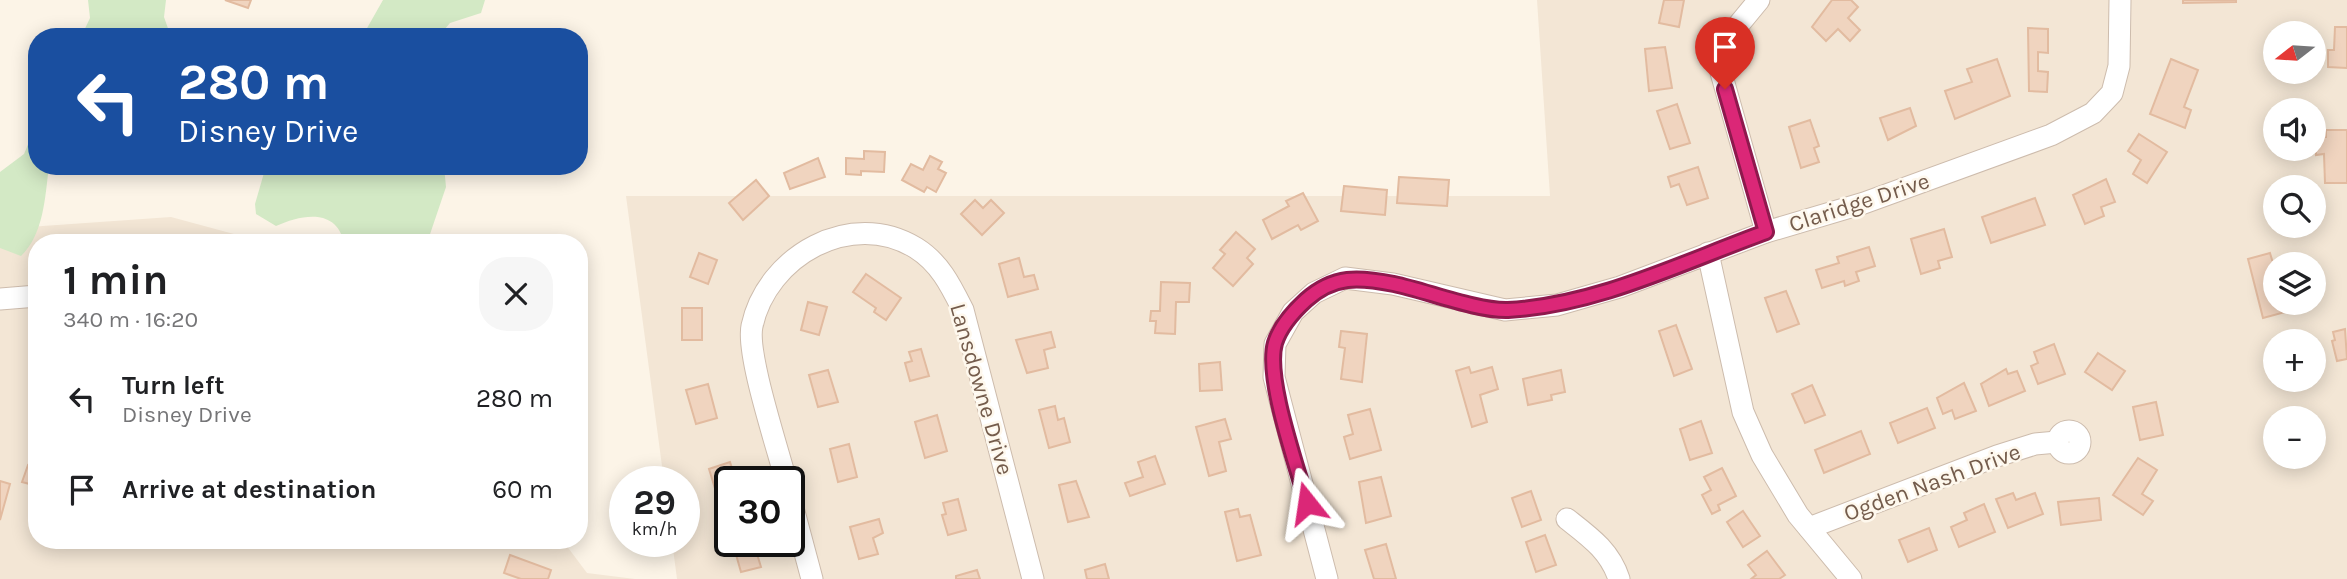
<!DOCTYPE html>
<html lang="en">
<head>
<meta charset="utf-8">
<style>
  :root { --surface:#fff; --page:#f6f6f6; --text:#202124; --muted:#757577 }
  body { margin:0; font-family:Karla,sans-serif; background:var(--page); color:var(--text); height:100vh; display:flex; flex-direction:column; font-size:26px; white-space:nowrap }
  * { box-sizing:border-box; margin:0 }
  p { font-size:23px; color:var(--muted) }
  .icon { flex:none; width:38px; height:38px; fill:none; stroke:currentColor; stroke-width:2; stroke-linecap:round; stroke-linejoin:round }
  .map { position:relative; flex:1; overflow:hidden }
  .details { position:absolute; left:28px; top:234px; width:560px; height:315px; display:flex; flex-direction:column; background:var(--surface); border-radius:28px; box-shadow:0 4px 18px #0003 }
  .details>* { flex:none }
  .banner { position:absolute; left:28px; top:28px; width:560px; height:147px; border-radius:28px; box-shadow:0 4px 18px #0003; background:#1a4fa0; color:#fff; overflow:hidden }
  .needle { width:46px; rotate:253deg }
  .controls { position:absolute; left:2263px; top:21px; display:grid; gap:14px }
  .controls a { display:grid; place-items:center; width:63px; height:63px; border-radius:50%; background:var(--surface); box-shadow:0 4px 18px #0003; font-size:35px }
  .speed { position:absolute; left:609px; top:466px; display:flex; gap:14px; font-size:35px; font-weight:700; text-align:center }
  .speed>* { display:grid; place-content:center; width:91px; height:91px; border-radius:50%; background:var(--surface); box-shadow:0 4px 18px #0003; line-height:1 }
  .speed small { font-size:18px; font-weight:400 }
  .speed .limit { border:4px solid #111; border-radius:10px; background:#fff; color:#111 }
  .pin { position:absolute; display:grid; place-items:center; width:60px; height:60px; color:#fff; margin:-72px -30px; border-radius:50% 50% 50% 0; rotate:-45deg; box-shadow:0 0 7px #0007 }
  .pin .icon { rotate:45deg }
  .me { position:absolute; width:77px; margin:-38px; rotate:345deg; stroke-linejoin:round; filter:drop-shadow(0 0 5px #0008) }
  .turn { display:flex; align-items:center; gap:24px; height:147px; padding:0 35px; font-size:32px }
  .turn .icon { width:91px; height:91px; stroke-width:2.5 }
  .turn b { display:block; font-size:49px; line-height:60px }
  .round { display:grid; place-items:center; flex:none; width:74px; height:74px; border-radius:28px; background:var(--page) }
  .overview { display:flex; align-items:center; justify-content:space-between; height:119px; padding:0 35px }
  h1 { font-size:42px; font-weight:700; line-height:52px }
  ul { padding:0; list-style:none }
  li { display:flex; align-items:center; gap:21px; height:91px; padding:0 35px }
  li div { flex:1 }
  li b { display:block; font-size:26px }
  li em { font-style:normal }
  .map>svg:first-child { display:block }
</style>
</head>
<body>
<div class="map">
<svg width="2347" height="579" viewBox="0 0 2347 579">
  <rect width="100%" height="100%" fill="#fcf4e7"/>
  <g fill="#f3e6d5" fill-rule="evenodd">
    <path d="M1537,0h810v579h-1670l-5,-38h12v-60h-20l-38,-285h924zM2275,33h39v39h-39zM2275,110h39v39h-39zM2275,187h39v39h-39zM2275,264h39v39h-39zM2275,341h39v39h-39zM2275,418h39v39h-39zM730,481h59v60h-59z"/>
    <path d="M171,217l96,26h-230v298h526l24,32 48,6h-635v-350z"/>
  </g>
  <g fill="#d3e9c5">
    <path d="M88,0h78l-2,17 7,20h-90l9,-19z"/>
    <path d="M383,0h102l-4,13 -31,10 -12,14h-76z"/>
    <path d="M37,123v43h12c-4,31 -5,68 -28,90l-21,-8v-76l24,-18z"/>
    <path d="M266,166h178l2,21 -19,56h-83c-7,-35 -42,-29 -68,-17l-20,-12 -1,-10z"/>
  </g>
  <g fill="#f0d4bf" stroke="#e2bba0" stroke-width="2">
    <path d="M225,0h26l-3,8z"/>
    <path d="M1664,0h20l-5,27 -20,-4z"/>
    <path d="M1832,0h19l7,7 -10,11 12,12 -10,11 -12,-12 -12,12 -14,-14z"/>
    <path d="M2183,0h53v2l-53,1z"/>
    <path d="M2335,27h12v41l-19,-1v-17h6z"/>
    <path d="M2028,28l20,1v24l-10,-1v19l10,1 -1,20 -18,-1z"/>
    <path d="M1665,47l7,41 -23,3 -4,-42z"/>
    <path d="M1997,59l13,37 -55,23 -10,-28 27,-9 -5,-13z"/>
    <path d="M2171,59l27,11 -14,37 7,3 -6,18 -35,-14z"/>
    <path d="M1677,104l13,39 -20,6 -13,-38z"/>
    <path d="M1910,108l6,18 -28,14 -8,-22z"/>
    <path d="M1810,120l9,26 -5,2 5,14 -18,6 -12,-41z"/>
    <path d="M2326,130h21v53h-22l-1,-29 -8,1 -1,-18h11z"/>
    <path d="M2139,134l28,18 -20,31 -14,-9 8,-14 -13,-9z"/>
    <path d="M864,151l21,1 -1,20 -23,-1v4l-15,-1v-16l18,1z"/>
    <path d="M930,156l12,6 -4,7 8,4 -10,19 -9,-5 -3,5 -22,-12 9,-16 12,6z"/>
    <path d="M818,158l7,19 -35,12 -6,-16z"/>
    <path d="M1698,167l10,31 -21,7 -8,-21 -8,3 -3,-10z"/>
    <path d="M1399,177l50,3 -2,26 -50,-3z"/>
    <path d="M2106,179l9,23 -14,5 3,9 -19,8 -12,-29z"/>
    <path d="M756,180l13,16 -26,24 -14,-17z"/>
    <path d="M1344,186l43,4 -2,25 -44,-4z"/>
    <path d="M1303,193l15,28 -17,9 -3,-5 -26,14 -9,-19 26,-14 -3,-5z"/>
    <path d="M2035,198l10,27 -54,18 -9,-26z"/>
    <path d="M975,200l8,8 8,-8 13,13 -22,22 -21,-21z"/>
    <path d="M1944,229l8,28 -14,4 2,7 -19,6 -10,-35z"/>
    <path d="M1236,232l19,17 -8,9 6,6 -20,22 -20,-18 12,-14 -5,-4z"/>
    <path d="M1869,247l6,19 -19,6 3,9 -14,5 -1,-5 -22,7 -6,-18 23,-7 -2,-6z"/>
    <path d="M699,253l18,7 -9,24 -18,-7z"/>
    <path d="M2270,253l5,17v33h11l3,8 -26,7 -15,-59z"/>
    <path d="M1019,258l5,19 10,-2 4,14 -30,8 -9,-33z"/>
    <path d="M866,274l35,24 -15,22 -12,-8 2,-4 -23,-16z"/>
    <path d="M1161,282l29,1 -1,19h-13l-1,32 -20,-1 1,-12h-6l1,-10h9z"/>
    <path d="M1786,291l13,33 -22,8 -12,-34z"/>
    <path d="M808,302l19,5 -8,28 -18,-5z"/>
    <rect x="682" y="308" width="20" height="32"/>
    <path d="M1676,325l16,44 -18,7 -15,-45z"/>
    <path d="M2345,329l2,30 -10,2 -5,-20 3,-1 -2,-8z"/>
    <path d="M1341,331l26,3 -5,48 -21,-3 4,-31 -6,-1z"/>
    <path d="M1051,332l4,15 -11,3 4,18 -21,5 -11,-33z"/>
    <path d="M2054,344l11,30 -27,10 -7,-18 7,-3 -4,-11z"/>
    <path d="M921,349l8,27 -19,5 -5,-18 7,-2 -3,-9z"/>
    <path d="M2098,353l27,18 -13,19 -27,-18z"/>
    <path d="M1220,362l2,28 -22,1 -1,-27z"/>
    <path d="M1469,367l2,6 21,-6 6,22 -18,6 7,27 -15,5 -16,-56z"/>
    <path d="M2006,369l2,5 9,-3 8,20 -36,15 -8,-22z"/>
    <path d="M828,370l10,32 -20,5 -9,-32z"/>
    <path d="M1561,370l4,22 -14,3 1,5 -24,5 -5,-26z"/>
    <path d="M1964,383l12,28 -21,8 -3,-9 -9,4 -6,-16z"/>
    <path d="M708,384l9,34 -21,6 -10,-34z"/>
    <path d="M1812,385l13,30 -20,8 -13,-29z"/>
    <path d="M2156,402l7,33 -23,5 -7,-33z"/>
    <path d="M1055,406l3,14 6,-2 6,24 -21,6 -10,-38z"/>
    <path d="M1927,408l8,20 -37,15 -8,-20z"/>
    <path d="M1370,409l11,41 -31,9 -6,-22 9,-3 -5,-19z"/>
    <path d="M937,415l10,36 -22,7 -10,-36z"/>
    <path d="M1225,419l6,20 -12,3 7,29 -17,5 -13,-49z"/>
    <path d="M1701,421l11,32 -22,7 -10,-31z"/>
    <path d="M1861,431l9,23 -46,19 -9,-23z"/>
    <path d="M849,444l8,33 -19,5 -8,-33z"/>
    <path d="M1155,456l10,28 -35,12 -5,-13 18,-6 -5,-15z"/>
    <path d="M2138,458l19,12 -15,24 11,7 -10,14 -30,-20z"/>
    <path d="M730,462l6,19h-6v10l-13,4 -8,-26z"/>
    <path d="M28,465l9,4v17l-15,-4z"/>
    <path d="M1722,468l14,28 -18,9 2,5 -8,4 -10,-19 9,-5 -7,-13z"/>
    <path d="M1381,477l10,39 -25,7 -7,-41z"/>
    <path d="M0,481l10,3 -10,36z"/>
    <path d="M1076,481l13,36 -21,5 -9,-37z"/>
    <path d="M1531,491l10,29 -19,7 -10,-29z"/>
    <path d="M2013,493l3,7 19,-7 8,21 -35,14 -12,-29z"/>
    <path d="M2099,498l2,22 -40,5 -3,-23z"/>
    <path d="M958,499l8,31 -18,5 -6,-20 4,-1 -3,-11z"/>
    <path d="M1984,504l11,28 -36,15 -8,-20 16,-7 -3,-7z"/>
    <path d="M1238,509l2,8 10,-2 11,40 -24,6 -12,-49z"/>
    <path d="M1743,511l17,25 -17,11 -16,-25z"/>
    <path d="M879,519l4,14 -10,5 5,16 -19,5 -9,-32z"/>
    <path d="M1929,528l8,22 -29,12 -9,-22z"/>
    <path d="M1545,535l11,30 -20,7 -10,-30z"/>
    <path d="M739,541h14l8,26 -20,5 -6,-21 7,-2z"/>
    <path d="M1386,544l10,35h-22l-9,-29z"/>
    <path d="M1767,551l18,24 -6,4h-28l5,-4 -8,-10z"/>
    <path d="M510,555l41,15 -3,9h-27l-17,-6z"/>
    <path d="M1105,564l4,15h-22l-2,-9z"/>
    <path d="M977,570l3,9h-24v-3z"/>
  </g>
  <g fill="none" stroke-linecap="round" stroke-linejoin="round">
    <defs>
      <g id="minor">
        <path d="M1759,0l-33,40 -6,29 46,163"/>
        <path d="M1708,253l35,159 19,43 36,60 53,64"/>
        <path d="M0,299l37,-3"/>
        <circle cx="2069" cy="442" r="11"/>
        <path d="M786,481c-8,-32 -40,-127 -34,-155 15,-70 99,-118 164,-78 24,15 35,38 47,62l70,269"/>
        <path d="M789,493l23,86"/>
        <path d="M1567,519c23,18 43,32 52,60"/>
        <path d="M1809,528l188,-72 38,-12 22,-2"/>
        <path d="M1327,579l-53,-202 1,-33 18,-32 21,-19 31,-15 48,6 112,26 52,-5 63,-18 146,-55 98,-29 187,-68 42,-22 19,-20 7,-27 1,-66"/>
      </g>
    </defs>
    <use href="#minor" stroke="#cdbcad" stroke-width="23"/>
    <use href="#minor" stroke="#fff" stroke-width="21"/>
  </g>
  <g fill="none" stroke-linecap="round" stroke-linejoin="round">
    <defs>
      <path id="route" d="M1307,503c-10,-37 -42,-125 -32,-160 5,-16 19,-32 31,-43 28,-25 53,-23 88,-16 33,7 83,27 114,26 90,-5 175,-48 258,-78l-41,-143"/>
    </defs>
    <use href="#route" stroke="#8e194d" stroke-width="18"/>
    <use href="#route" stroke="#db2777" stroke-width="12"/>
  </g>
  <g text-anchor="middle" stroke-width="5" stroke-linejoin="round" paint-order="stroke">
    <g font-size="23" fill="#745c4c" stroke="#fef8ed">
      <text transform="translate(1859 202) rotate(-18)" y="8">Claridge Drive</text>
      <text transform="translate(982 389) rotate(74)" y="8">Lansdowne Drive</text>
      <text transform="translate(1932 482) rotate(-20)" y="8">Ogden Nash Drive</text>
    </g>
  </g>
</svg>
<div class="controls">
<a><svg class="needle" viewBox="-14 -14 28 28"><path d="M0-13l5 13h-10z" fill="#e53935"/><path d="M0 13l5-13h-10z" fill="#757577"/></svg></a>
<a><svg class="icon" aria-label="sound" viewBox="0 0 24 24"><path d="M4 9h4l5-4v14l-5-4H4zM17 9q2 3 0 6"/></svg></a>
<a><svg class="icon" aria-label="search" viewBox="0 0 24 24"><circle cx="10" cy="10" r="6"/><path d="M15 15l6 6"/></svg></a>
<a><svg class="icon" aria-label="layers" viewBox="0 0 24 24"><path d="M12 4l9 5-9 5-9-5zM3 14l9 5 9-5"/></svg></a>
<a>+</a>
<a>−</a>
</div>
<div class="speed"><div>29<small>km/h</small></div><div class="limit">30</div></div>
<div class="pin" style="left:1725px;top:89px;background:#d93025"><svg class="icon" aria-label="arrive" viewBox="0 0 24 24"><path d="M6 21V4h12l-3 4 3 4H6"/></svg></div>
<svg class="me" style="left:1307px;top:503px" viewBox="-20 -20 40 40"><path d="M0-17L14 15 0 8-14 15z" fill="#db2777" stroke="#fff" stroke-width="4"/></svg>
<div class="banner">
<div class="turn"><svg class="icon" aria-label="left" viewBox="0 0 24 24"><path d="M17 20v-9H6M10 6l-5 5 5 5"/></svg><div><b>280 m</b>Disney Drive</div></div>
</div>
<section class="details">
<div class="overview"><div><h1>1 min</h1><p>340 m · 16:20</p></div><a class="round"><svg class="icon" aria-label="close" viewBox="0 0 24 24"><path d="M6 6l12 12M18 6L6 18"/></svg></a></div>
<ul>
<li><svg class="icon" aria-label="left" viewBox="0 0 24 24"><path d="M17 20v-9H6M10 6l-5 5 5 5"/></svg><div><b>Turn left</b><p>Disney Drive</p></div><em>280 m</em></li>
<li><svg class="icon" aria-label="arrive" viewBox="0 0 24 24"><path d="M6 21V4h12l-3 4 3 4H6"/></svg><div><b>Arrive at destination</b></div><em>60 m</em></li>
</ul>
</section>
</div>
</body>
</html>
